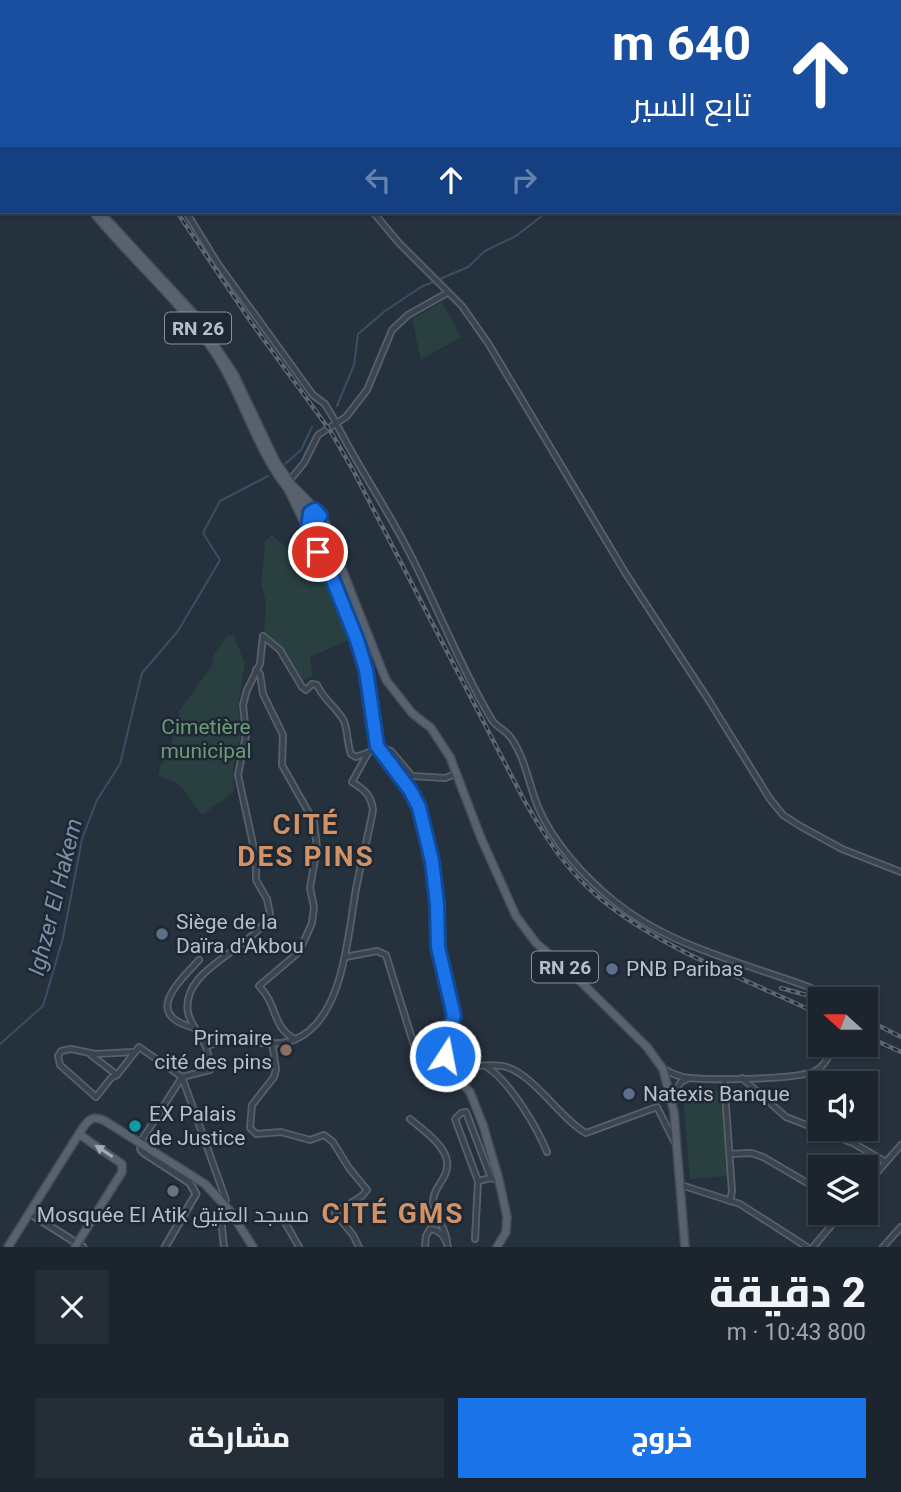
<!DOCTYPE html>
<html lang="ar">
<head>
<meta charset="utf-8">
<style>
  :root { --surface:#1c252e; --page:#252d36; --text:#f1f3f6; --muted:#a0a5aa; --line:#3a424a; --accent:#1a73e8 }
  body { margin:0; font-family:Roboto,Cairo,sans-serif; background:var(--page); color:var(--text); direction:rtl; height:100vh; display:flex; flex-direction:column; font-size:26px; white-space:nowrap }
  * { box-sizing:border-box; margin:0 }
  p { font-size:23px; color:var(--muted) }
  .icon { flex:none; width:38px; height:38px; fill:none; stroke:currentColor; stroke-width:2; stroke-linecap:round; stroke-linejoin:round }
  .map { position:relative; height:1247px; overflow:hidden; direction:ltr }
  .drawer { display:flex; flex-direction:column; background:var(--surface); flex:1 }
  .drawer>* { flex:none }
  .hud { position:absolute; left:0px; top:0px; width:901px; height:214px; box-shadow:0 2px 5px #0004,0 0 0 2px var(--line); direction:rtl; background:#1a4fa0; color:#fff; overflow:hidden }
  .needle { width:46px; rotate:291deg }
  .buttons { position:absolute; left:808px; top:987px; display:grid; gap:14px }
  .buttons a { display:grid; place-items:center; width:70px; height:70px; border-radius:0px; background:var(--surface); box-shadow:0 2px 5px #0004,0 0 0 2px var(--line); font-size:35px }
  .pin { position:absolute; display:grid; place-items:center; width:60px; height:60px; color:#fff; margin:-30px; border:4px solid #fff; border-radius:50%; box-shadow:0 2px 7px #0007 }
  .me { position:absolute; width:77px; margin:-38px; rotate:11deg; stroke-linejoin:round; filter:drop-shadow(0 0 5px #0008) }
  .turn { display:flex; align-items:center; gap:24px; height:147px; padding:0 35px; font-size:32px }
  .turn .icon { width:91px; height:91px; stroke-width:2.5 }
  .turn b { display:block; font-size:49px; line-height:60px }
  .lanes { display:flex; align-items:center; height:66px; padding:0 35px; background:#0003; justify-content:center; gap:35px; direction:ltr }
  .lanes .off { opacity:.35 }
  .round { display:grid; place-items:center; flex:none; width:74px; height:74px; border-radius:0px; background:var(--page) }
  .head { display:flex; align-items:center; justify-content:space-between; height:119px; padding:0 35px }
  h1 { font-size:42px; font-weight:800; line-height:52px }
  .cta { display:flex; gap:14px; margin-top:auto; padding:14px 35px }
  .cta a { flex:1; height:80px; border-radius:0px; background:var(--accent); color:#fff; font-size:28px; font-weight:800; line-height:80px; text-align:center }
  .cta a+a { background:var(--page); color:var(--text) }
  .map>svg:first-child { display:block }
</style>
</head>
<body>
<div class="map">
<svg width="901" height="1247" viewBox="0 0 901 1247">
  <rect width="100%" height="100%" fill="#26313e"/>
  <g fill="#293f40">
    <path d="M442,302l19,35 -40,23 -9,-41z"/>
    <path d="M272,535l20,18 19,-7 42,92 -43,19 2,19 -11,6 -19,-32 -18,-16 2,-31 -5,-20 4,-34 -1,-7z"/>
    <path d="M228,635l6,1 11,28 -7,43 4,26 -9,36 1,22 -32,24c-17,-20 -16,-34 -44,-38l2,-10 10,-19 9,-37 33,-45 2,-12z"/>
    <path d="M721,1090l8,86 -39,3 -7,-85z"/>
  </g>
  <g fill="none" stroke-linecap="round" stroke-linejoin="round">
    <g stroke="#3a4e65" stroke-width="2">
      <path d="M739,2l3,-2"/>
      <path d="M337,406l17,-41 4,-31 27,-23 36,-24 47,-20 17,-16 31,-15 31,-24"/>
      <path d="M285,464l16,-14 11,-23"/>
      <path d="M0,1044l43,-38 20,-68 19,-99 15,-39 23,-36 22,-91 36,-42 42,-71 -17,-27 17,-32 48,-25"/>
    </g>
    <defs>
      <g id="minor">
        <path d="M301,0l1,2"/>
        <path d="M186,212l32,52 95,131 12,9 9,15c21,43 51,86 73,129 30,57 52,117 85,172 4,7 14,10 19,18 14,19 18,47 27,69 15,35 46,70 76,94 61,50 142,64 213,93"/>
        <path d="M373,212l26,31 63,63 26,37 138,231 82,125 62,100 13,16 17,11 42,23 59,23"/>
        <path d="M289,481l15,-18 14,-28 28,-18 21,-27 25,-60 16,-15 39,-22"/>
        <path d="M256,670l4,4 3,20 20,41 -1,30 32,57 3,26 -7,40 4,19 -2,16 -13,29 -40,34c19,19 13,42 36,53"/>
        <path d="M345,957l32,-6 9,4 35,113c14,18 23,7 38,2 10,-4 32,-6 43,-4 29,4 59,54 84,67l71,-26 17,34"/>
        <path d="M195,1028c-53,-13 -17,-45 4,-68"/>
        <path d="M272,1042l4,27 -2,8 -22,28 -2,23 6,6 25,-2 29,8 14,-5 9,7 16,26 18,22 -5,6 -27,17 18,22 6,12"/>
        <path d="M206,1047c-5,-11 -15,-22 -18,-34 -8,-45 65,-63 82,-99l-3,-15 -11,-19v-22l-18,-83 8,-40 -3,-30 4,-15 13,-26 3,-28 17,14 22,37 4,3 6,-6 5,1c6,14 20,23 27,36 4,10 3,23 7,33l5,3 11,-4"/>
        <path d="M134,1052l-39,2 -24,-5 -10,2 -3,5 2,9 36,32 15,-19 6,-3 22,-28 43,30 44,123 -6,9 4,38"/>
        <path d="M91,1055l26,20"/>
        <path d="M487,1067c23,15 50,60 60,85"/>
        <path d="M664,1069c8,5 15,8 25,9 23,2 108,2 126,-7 9,-4 15,-16 19,-25"/>
        <path d="M742,1078l44,39 67,26 33,19"/>
        <path d="M724,1079l8,112 -2,10"/>
        <path d="M671,1097l10,-15 8,-4"/>
        <path d="M410,1119c13,11 44,31 36,53 -3,10 -13,17 -13,30 0,15 14,25 14,41"/>
        <path d="M140,1143l42,-66 28,-7 1,-5 -5,-18c28,-15 62,5 90,-8 48,-21 52,-106 60,-150 5,-26 12,-52 17,-79 -2,-15 -8,-20 -21,-28l16,-29 9,-7 14,5 21,25 33,2 11,-4"/>
        <path d="M730,1154l21,-1 12,4 58,34"/>
        <path d="M478,1181l-23,-62 6,-6 5,-1 25,66 7,2"/>
        <path d="M681,1185l59,19 67,43"/>
        <path d="M866,1185l35,-40"/>
        <path d="M282,1217l17,30"/>
        <path d="M475,1239l3,-58 13,-3"/>
        <path d="M425,1247l1,-11 4,-7c10,1 16,9 18,18"/>
        <path d="M813,1247l29,-34"/>
        <path d="M883,1247l18,-20"/>
      </g>
      <g id="tertiary">
        <path d="M140,1144l1,6 3,3 46,30 6,11 -31,53"/>
        <path d="M29,1213l54,34"/>
      </g>
      <g id="primary">
        <path d="M0,81l2,3"/>
        <path d="M0,92l2,2"/>
        <path d="M93,212c39,48 87,88 122,141 29,44 40,95 73,136"/>
        <path d="M100,212l94,102 40,60 42,88 16,23 26,26"/>
        <path d="M287,487l42,87 28,66 9,30 11,76 33,44 9,17 13,54 5,43 1,43 16,69 -9,25v15l7,17 18,19 13,33 16,55 8,37 -1,15 -9,15"/>
        <path d="M293,489l17,28 -2,4"/>
        <path d="M320,513l16,31 6,25 44,111 26,33 19,15 19,29 31,81 35,78 20,27 39,33 72,71 16,22 11,43 11,135"/>
        <path d="M312,519l3,15"/>
        <path d="M312,519l25,40"/>
        <path d="M8,1247l74,-118c7,-10 11,-14 23,-8l100,63 25,27 23,36"/>
        <path d="M75,1247l47,-75v-8l-43,-30"/>
      </g>
    </defs>
    <use href="#minor" stroke="#57616c" stroke-width="8"/>
    <use href="#tertiary" stroke="#57616c" stroke-width="9"/>
    <use href="#primary" stroke="#434c57" stroke-width="10"/>
    <use href="#minor" stroke="#3a434e" stroke-width="4.5"/>
    <use href="#tertiary" stroke="#3a434e" stroke-width="5"/>
    <use href="#primary" stroke="#58626e" stroke-width="7"/>
    <defs>
      <g id="rail">
        <path d="M109,0l1,2"/>
        <path d="M177,212l74,110 80,110 23,40 170,328c20,35 40,67 71,94 60,53 153,86 226,121"/>
        <path d="M781,988l40,11"/>
        <path d="M866,1019l35,18"/>
        <path d="M866,1036l35,16"/>
      </g>
    </defs>
    <use href="#rail" stroke="#5c6775" stroke-width="4.5"/>
    <use href="#rail" stroke="#1e2833" stroke-width="2" stroke-dasharray="5" stroke-linecap="butt"/>
  </g>
  <defs><path id="oneway-solid" d="M-6-.8H1V-3.2L6.5 0L1 3.2V.8H-6Z" transform="scale(1.75)"/></defs>
  <use fill="#a3acb7" href="#oneway-solid" transform="translate(104 1151) rotate(-146)"/>
  <g fill="none" stroke-linecap="round" stroke-linejoin="round">
    <defs>
      <path id="route" d="M318,552l-10,-22 2,-17 5,-3 5,6 -3,4 -5,-1 2,14 43,107 9,30 11,76 33,44 9,17 13,54 5,43 1,43 16,69 -9,25v15"/>
    </defs>
    <use href="#route" stroke="#114b97" stroke-width="18"/>
    <use href="#route" stroke="#1a73e8" stroke-width="12"/>
  </g>
  <g fill="#5c6f8a" stroke="#1e2833" stroke-width="2.5">
    <circle cx="162" cy="934" r="7"/>
    <circle cx="612" cy="969" r="7"/>
    <circle cx="629" cy="1094" r="7"/>
  </g>
  <circle fill="#8d6e63" stroke="#1e2833" stroke-width="2.5" cx="286" cy="1050" r="7"/>
  <circle fill="#0f9aa8" stroke="#1e2833" stroke-width="2.5" cx="135" cy="1126" r="7"/>
  <circle fill="#6b7280" stroke="#1e2833" stroke-width="2.5" cx="173" cy="1191" r="7"/>
  <g text-anchor="middle" stroke-width="5" stroke-linejoin="round" paint-order="stroke">
    <g fill="#1e2833" stroke="#88919c" stroke-width="2">
      <rect x="165" y="312.5" width="66" height="31" rx="5"/>
      <rect x="532" y="951.5" width="66" height="31" rx="5"/>
    </g>
    <g font-size="19" font-weight="bold" fill="#b6bec9">
      <text x="198" y="335">RN 26</text>
      <text x="565" y="974">RN 26</text>
    </g>
    <g font-size="21" fill="#6e9976" stroke="#1e2833">
      <text x="206" y="734">Cimetière<tspan x="206" dy="24">municipal</tspan></text>
    </g>
    <g font-size="21" fill="#b6bec9" stroke="#1e2833" text-anchor="start">
      <text x="176" y="929">Siège de la<tspan x="176" dy="24">Daïra d'Akbou</tspan></text>
      <text x="626" y="976">PNB Paribas</text>
      <text x="272" y="1045" text-anchor="end">Primaire<tspan x="272" dy="24">cité des pins</tspan></text>
      <text x="643" y="1101">Natexis Banque</text>
      <text x="149" y="1121">EX Palais<tspan x="149" dy="24">de Justice</tspan></text>
      <text x="173" y="1222" text-anchor="middle">Mosquée El Atik مسجد العتيق</text>
    </g>
    <g font-size="23" font-style="italic" fill="#7790ab" stroke="#1e2833">
      <text transform="translate(55 897) rotate(-76)" y="8">Ighzer El Hakem</text>
    </g>
    <g font-size="28" font-weight="bold" letter-spacing="2" fill="#d29268" stroke="#1e2833">
      <text x="306" y="834">CITÉ<tspan x="306" dy="32">DES PINS</tspan></text>
      <text x="393" y="1223">CITÉ GMS</text>
    </g>
  </g>
</svg>
<div class="buttons">
<a><svg class="needle" viewBox="-14 -14 28 28"><path d="M0-13l5 13h-10z" fill="#e53935"/><path d="M0 13l5-13h-10z" fill="#a0a5aa"/></svg></a>
<a><svg class="icon" aria-label="sound" viewBox="0 0 24 24"><path d="M4 9h4l5-4v14l-5-4H4zM17 9q2 3 0 6"/></svg></a>
<a><svg class="icon" aria-label="layers" viewBox="0 0 24 24"><path d="M12 4l9 5-9 5-9-5zM3 14l9 5 9-5"/></svg></a>
</div>
<div class="pin" style="left:318px;top:552px;background:#d93025"><svg class="icon" aria-label="arrive" viewBox="0 0 24 24"><path d="M6 21V4h12l-3 4 3 4H6"/></svg></div>
<svg class="me" style="left:445px;top:1056px" viewBox="-20 -20 40 40"><circle r="17" fill="#1a73e8" stroke="#fff" stroke-width="3"/><path d="M0-11L8 9 0 5-8 9z" fill="#fff"/></svg>
<div class="hud">
<div class="turn"><svg class="icon" aria-label="ahead" viewBox="0 0 24 24"><path d="M12 20V5M6 11l6-6 6 6"/></svg><div><b>640 m</b>تابع السير</div></div>
<div class="lanes"><svg class="icon off" aria-label="left" viewBox="0 0 24 24"><path d="M17 20v-9H6M10 6l-5 5 5 5"/></svg><svg class="icon" aria-label="ahead" viewBox="0 0 24 24"><path d="M12 20V5M6 11l6-6 6 6"/></svg><svg class="icon off" aria-label="right" viewBox="0 0 24 24"><path d="M7 20v-9h11M14 6l5 5-5 5"/></svg></div>
</div>
</div>
<section class="drawer">
<div class="head"><div><h1>2 دقيقة</h1><p>800 m · 10:43</p></div><a class="round"><svg class="icon" aria-label="close" viewBox="0 0 24 24"><path d="M6 6l12 12M18 6L6 18"/></svg></a></div>
<div class="cta"><a>خروج</a><a>مشاركة</a></div>
</section>
</body>
</html>
